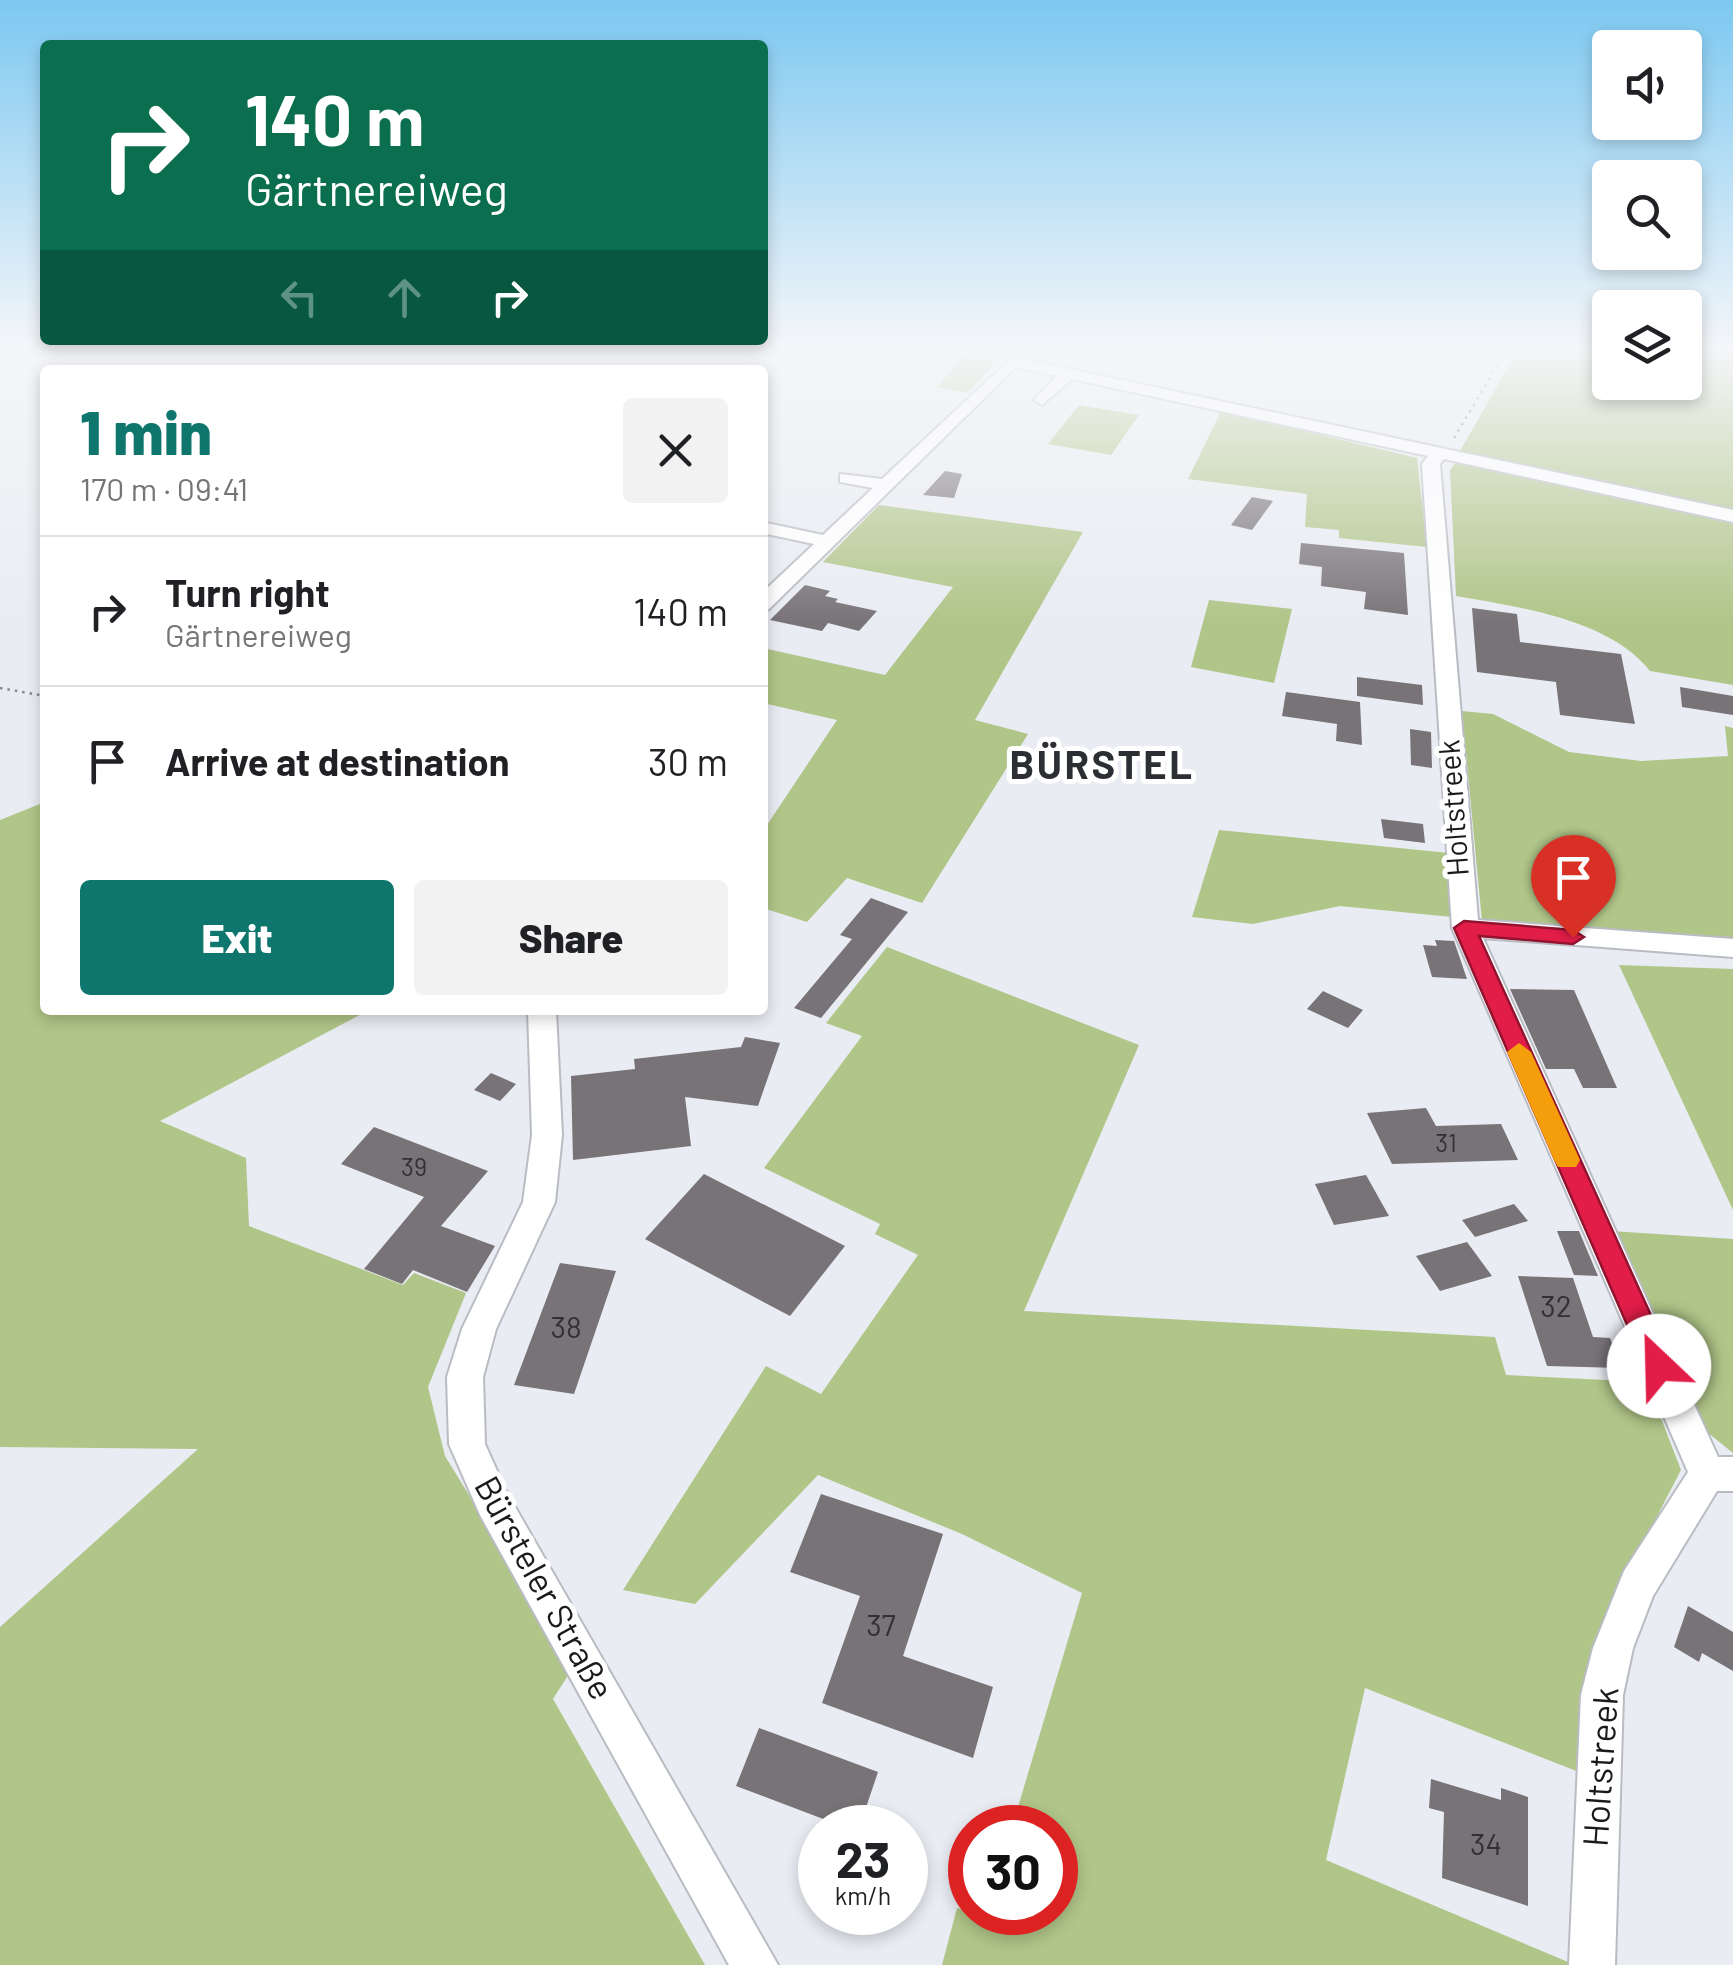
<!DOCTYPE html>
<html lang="en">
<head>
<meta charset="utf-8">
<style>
  :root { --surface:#fff; --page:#f2f2f2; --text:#202124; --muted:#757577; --line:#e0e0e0; --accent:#0f766e }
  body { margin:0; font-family:Barlow,sans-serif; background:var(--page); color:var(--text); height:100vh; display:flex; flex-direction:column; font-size:38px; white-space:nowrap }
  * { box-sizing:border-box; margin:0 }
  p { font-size:32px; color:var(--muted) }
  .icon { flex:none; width:55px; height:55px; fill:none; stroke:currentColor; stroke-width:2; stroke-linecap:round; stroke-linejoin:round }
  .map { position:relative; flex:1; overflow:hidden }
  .side { position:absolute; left:40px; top:365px; width:728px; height:650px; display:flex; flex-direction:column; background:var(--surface); border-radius:10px; box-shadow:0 5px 15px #0003 }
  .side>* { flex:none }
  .guide { position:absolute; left:40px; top:40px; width:728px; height:305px; border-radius:10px; box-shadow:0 5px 15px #0003; background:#0b6e4f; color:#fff; overflow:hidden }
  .controls { position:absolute; left:1592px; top:30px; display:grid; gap:20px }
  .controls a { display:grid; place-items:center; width:110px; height:110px; border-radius:10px; background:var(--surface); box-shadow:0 5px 15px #0003; font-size:50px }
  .speed { position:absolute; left:798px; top:1805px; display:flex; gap:20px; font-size:50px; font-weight:700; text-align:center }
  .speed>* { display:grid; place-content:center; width:130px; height:130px; border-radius:50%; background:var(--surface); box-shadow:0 5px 15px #0003; line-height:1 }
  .speed small { font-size:25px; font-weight:400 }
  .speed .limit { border:15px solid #d22; background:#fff; color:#111 }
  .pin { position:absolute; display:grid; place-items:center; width:85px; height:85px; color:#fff; margin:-102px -42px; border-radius:50% 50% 50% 0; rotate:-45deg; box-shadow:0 0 10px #0007 }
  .pin .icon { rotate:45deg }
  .me { position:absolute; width:110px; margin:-55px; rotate:336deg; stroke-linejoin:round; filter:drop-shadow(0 0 8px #0008) }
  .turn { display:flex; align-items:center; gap:35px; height:210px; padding:0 40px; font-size:45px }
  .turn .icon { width:130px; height:130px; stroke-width:2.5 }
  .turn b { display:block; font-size:70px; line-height:85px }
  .lanes { display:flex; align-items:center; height:95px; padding:0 40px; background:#0003; justify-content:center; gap:50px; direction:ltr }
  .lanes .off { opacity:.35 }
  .round { display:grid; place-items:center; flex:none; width:105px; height:105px; border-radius:10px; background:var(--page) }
  .head { display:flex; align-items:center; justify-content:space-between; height:170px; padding:0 40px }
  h1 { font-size:60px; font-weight:800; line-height:75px; color:var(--accent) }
  .button { display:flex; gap:20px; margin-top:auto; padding:20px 40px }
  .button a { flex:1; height:115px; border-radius:10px; background:var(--accent); color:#fff; font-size:40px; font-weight:800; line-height:115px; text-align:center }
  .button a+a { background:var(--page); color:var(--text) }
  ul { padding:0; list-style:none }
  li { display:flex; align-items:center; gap:30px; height:150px; padding:0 40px; border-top:2px solid var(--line) }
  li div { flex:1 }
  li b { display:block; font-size:38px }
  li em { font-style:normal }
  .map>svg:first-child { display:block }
</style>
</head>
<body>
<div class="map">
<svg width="1733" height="1965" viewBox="0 0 1733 1965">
  <rect width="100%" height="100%" fill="#e9ecf2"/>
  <g fill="#b0c588">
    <path d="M968,348l20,2 5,16 -26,27 -29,-6z"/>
    <path d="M1519,348h91v34h75v-34l48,1v162l-273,-60z"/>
    <path d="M1079,405l60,10 -28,40 -63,-11z"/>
    <path d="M1221,411l196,47 10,89 -88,-9v-8l-34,-3 2,-33 -119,-15z"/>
    <path d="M1456,462l277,60v163l-83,-14c-41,-52 -132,-64 -194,-75l-6,-126z"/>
    <path d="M879,505l204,27 -108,188 53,14 -106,169 -75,-25 -40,44 -44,-14v-77l74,-111 -74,-17v-55l122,27 68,-88 -130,-25z"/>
    <path d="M1209,600l83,9 -18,74 -83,-16z"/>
    <path d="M1462,711l31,3 76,38 72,9 87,-5 -3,-30 8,2v214l-251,-21z"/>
    <path d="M45,802v208h324l-209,111 86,37 3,68 154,59 11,-12 52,20 -38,94 17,69 129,210 -21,33 152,266h-705v-338l198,-178 -198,-2v-627z"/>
    <path d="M1219,830l230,23 3,64 -112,-11 -87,18 -61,-7z"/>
    <path d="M887,947l252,98 -115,266 471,26 11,38 141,7 34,88 -75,145 -17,58 -10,99 -214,-84 -39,172 242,102v3h-626l15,-57 28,6 70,-2v-84l-43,-1 70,-234 -120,-59 -144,-59 -123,129 -72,-14 143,-224 55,28 97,-139 -43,-21 5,-10 -116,-56 98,-132 -36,-13z"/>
    <path d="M1619,965l114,4v241z"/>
    <path d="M1611,1231l122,8v214l-26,-21z"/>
  </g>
  <g fill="#787377">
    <path d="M945,471l17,3 -8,24 -31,-3z"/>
    <path d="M1252,497l21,4 -21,29 -21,-5z"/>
    <path d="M1301,543l103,10 4,62 -44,-6 2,-17 -45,-6 1,-19 -23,-3z"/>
    <path d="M805,585l25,6 -5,5 13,3 -3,3 42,9 -18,20 -31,-8 -6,8 -52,-11z"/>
    <path d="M1472,608l45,6 3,28 101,12 14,70 -75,-9 -4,-33 -79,-10z"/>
    <path d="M1357,677l65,8 1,20 -66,-9z"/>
    <path d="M1680,687l53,9v19l-51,-8z"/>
    <path d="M1286,692l74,10 2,43 -26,-4 1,-17 -55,-8z"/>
    <path d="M1410,729l21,3 1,36 -21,-3z"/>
    <path d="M1381,819l42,5 2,19 -41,-5z"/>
    <path d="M871,898l37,14 -87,106 -27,-10 58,-69 -12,-4z"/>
    <path d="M1435,940l19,1 13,38 -35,-2 -9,-32 14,1z"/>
    <path d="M1510,989l64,1 43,98h-34l-9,-19h-28z"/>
    <path d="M1323,991l40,19 -15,18 -41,-19z"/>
    <path d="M745,1037l35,6 -22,63 -73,-9 6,49 -118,14 -2,-84 64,-7 -1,-10 107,-12z"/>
    <path d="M491,1073l25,11 -16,17 -26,-11z"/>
    <path d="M1426,1108l10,18 65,-2 17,36 -126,4 -25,-51z"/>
    <path d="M374,1127l114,44 -47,55 54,20 -28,46 -54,-22 -11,14 -38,-15 60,-72 -83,-33z"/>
    <path d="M704,1174l141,72 -55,70 -145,-77z"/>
    <path d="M1366,1175l23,41 -55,9 -19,-41z"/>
    <path d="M1514,1204l14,17 -53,16 -13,-17z"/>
    <path d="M1557,1231h22l19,45 -24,-1z"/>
    <path d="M1467,1242l25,34 -52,15 -24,-35z"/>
    <path d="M560,1263l56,8 -42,123 -60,-9z"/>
    <path d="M1518,1276l55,2 20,59 17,1 11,30 -74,-2z"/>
    <path d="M821,1494l122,40 -40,122 90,31 -20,71 -151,-55 38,-107 -70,-24z"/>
    <path d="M1688,1606l45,26v39l-31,-18 -3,9 -25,-15z"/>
    <path d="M759,1728l119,44 -19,56h-12l-111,-42z"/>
    <path d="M1431,1779l70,21v-12l27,9v109l-86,-28 2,-66 -15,-4z"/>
  </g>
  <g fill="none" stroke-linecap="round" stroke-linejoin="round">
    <defs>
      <g id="minor">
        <path d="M1013,357l720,153v12l-289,-63 -4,5 38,456 255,19v18l-250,-19 235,519h15v34h-16l-64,105 -20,52 -10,47 -8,270h-46l12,-270 12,-47 31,-77 64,-99 -236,-544 -30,-464 6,-8 -356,-77 -30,26 -8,-5 23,-24 -41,-9 -247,242 -7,2v-18l52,-49 -52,-11v-11l61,13 50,-47 -33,-6v-8l42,5z"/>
        <path d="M528,1010h28l6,125 -7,67 -59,127 -13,48 2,67 21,47 272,474h-49l-249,-450 -31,-71 -2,-67 15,-48 61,-127 9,-67z"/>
      </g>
    </defs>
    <use href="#minor" stroke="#b9bcc2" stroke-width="4"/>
    <g stroke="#85878b" stroke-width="2.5" stroke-dasharray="2.5 5" stroke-linecap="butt">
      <path d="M992,348l4,9"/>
      <path d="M1454,438l54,-90"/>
      <path d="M0,688l45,8"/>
    </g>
    <use href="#minor" fill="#fff" fill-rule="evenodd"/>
  </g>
  <linearGradient id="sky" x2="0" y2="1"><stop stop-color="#7cc8f1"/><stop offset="0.56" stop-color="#f5f6f9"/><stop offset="1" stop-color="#f5f6f9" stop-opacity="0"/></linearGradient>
  <rect width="1733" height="623" fill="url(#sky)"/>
  <path fill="#e11d48" stroke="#92132f" stroke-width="2.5" d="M1464,921l109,9 11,7 -11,7 -94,-8 195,430 -5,9 -10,4 -10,-4 -4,-9 -191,-438z"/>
  <path fill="#f59e0b" d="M1519,1043l12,9 49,108 -4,7h-18l-4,-7 -47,-108z"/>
  <g text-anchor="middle" stroke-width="10" stroke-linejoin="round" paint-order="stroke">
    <g font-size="25" fill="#313033">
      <text x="1446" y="1152">31</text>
      <text x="414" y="1176">39</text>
    </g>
    <g font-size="30" fill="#191a1c" stroke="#fff">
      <text transform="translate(1454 808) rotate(-94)" y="10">Holtstreek</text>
    </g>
    <g font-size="30" fill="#313033">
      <text x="1556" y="1317">32</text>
      <text x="566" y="1338">38</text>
      <text x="881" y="1636">37</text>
      <text x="1486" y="1855">34</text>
    </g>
    <g font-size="35" fill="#191a1c" stroke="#fff">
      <text transform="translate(544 1588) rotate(61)" y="12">Bürsteler Straße</text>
      <text transform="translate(1601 1767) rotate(-86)" y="12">Holtstreek</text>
    </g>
    <g font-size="40" font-weight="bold" letter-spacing="2.5" fill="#2b2e32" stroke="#fff">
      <text x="1102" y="779">BÜRSTEL</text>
    </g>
  </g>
</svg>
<div class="controls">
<a><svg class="icon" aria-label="sound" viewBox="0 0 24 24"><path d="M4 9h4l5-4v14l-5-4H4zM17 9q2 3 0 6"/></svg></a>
<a><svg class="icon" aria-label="search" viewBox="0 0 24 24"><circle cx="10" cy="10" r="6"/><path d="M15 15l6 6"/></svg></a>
<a><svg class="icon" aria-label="layers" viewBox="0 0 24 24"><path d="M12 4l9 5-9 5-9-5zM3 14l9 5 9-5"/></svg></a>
</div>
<div class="speed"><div>23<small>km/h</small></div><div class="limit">30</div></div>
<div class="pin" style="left:1573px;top:937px;background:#d93025"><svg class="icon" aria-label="arrive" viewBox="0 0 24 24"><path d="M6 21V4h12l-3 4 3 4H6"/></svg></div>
<svg class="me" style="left:1659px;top:1366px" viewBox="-20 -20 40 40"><circle r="19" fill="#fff"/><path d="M0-13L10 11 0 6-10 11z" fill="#e11d48"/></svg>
<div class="guide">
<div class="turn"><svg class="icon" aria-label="right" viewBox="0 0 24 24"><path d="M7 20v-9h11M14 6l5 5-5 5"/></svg><div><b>140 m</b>Gärtnereiweg</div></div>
<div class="lanes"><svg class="icon off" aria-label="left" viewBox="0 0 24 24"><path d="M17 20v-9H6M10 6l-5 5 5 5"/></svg><svg class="icon off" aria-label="ahead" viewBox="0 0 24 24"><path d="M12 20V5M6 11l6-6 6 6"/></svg><svg class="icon" aria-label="right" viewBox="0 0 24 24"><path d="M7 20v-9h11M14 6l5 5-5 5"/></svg></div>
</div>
<section class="side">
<div class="head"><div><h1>1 min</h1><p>170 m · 09:41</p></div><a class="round"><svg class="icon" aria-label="close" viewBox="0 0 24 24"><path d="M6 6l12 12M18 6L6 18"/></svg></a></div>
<ul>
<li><svg class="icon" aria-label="right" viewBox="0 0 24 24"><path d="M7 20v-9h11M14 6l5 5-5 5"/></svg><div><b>Turn right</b><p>Gärtnereiweg</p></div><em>140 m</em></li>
<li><svg class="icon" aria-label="arrive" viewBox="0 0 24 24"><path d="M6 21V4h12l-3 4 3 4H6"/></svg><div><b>Arrive at destination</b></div><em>30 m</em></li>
</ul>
<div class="button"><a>Exit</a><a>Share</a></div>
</section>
</div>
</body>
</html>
